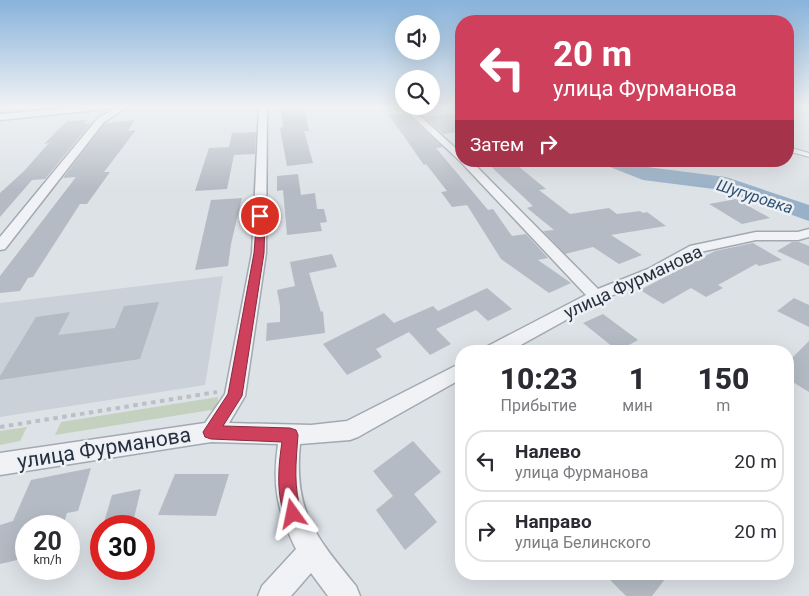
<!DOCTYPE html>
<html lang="ru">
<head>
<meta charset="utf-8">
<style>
  :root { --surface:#fff; --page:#f2f2f3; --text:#2b2b33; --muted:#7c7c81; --line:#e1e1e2 }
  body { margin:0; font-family:Roboto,sans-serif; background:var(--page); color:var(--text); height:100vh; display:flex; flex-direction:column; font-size:19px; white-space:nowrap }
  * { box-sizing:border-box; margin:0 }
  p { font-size:16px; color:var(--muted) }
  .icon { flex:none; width:28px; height:28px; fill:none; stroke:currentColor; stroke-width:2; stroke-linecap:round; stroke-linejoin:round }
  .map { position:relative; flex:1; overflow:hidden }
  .details { position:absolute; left:455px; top:345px; width:339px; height:235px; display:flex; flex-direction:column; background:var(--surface); border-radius:20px; box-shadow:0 5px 20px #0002 }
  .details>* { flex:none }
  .top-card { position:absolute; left:455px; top:15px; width:339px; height:152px; border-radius:20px; box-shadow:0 5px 20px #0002; background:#cf405c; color:#fff; overflow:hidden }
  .fabs { position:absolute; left:395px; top:15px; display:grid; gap:10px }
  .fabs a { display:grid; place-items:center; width:45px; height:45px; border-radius:50%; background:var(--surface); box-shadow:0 5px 20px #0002; font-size:25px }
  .speed { position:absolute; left:15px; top:515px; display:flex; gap:10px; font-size:25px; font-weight:700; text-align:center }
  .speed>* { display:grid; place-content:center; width:65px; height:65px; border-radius:50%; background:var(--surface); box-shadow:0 5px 20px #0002; line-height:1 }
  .speed small { font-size:12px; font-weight:400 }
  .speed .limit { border:8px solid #d22; background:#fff; color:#111 }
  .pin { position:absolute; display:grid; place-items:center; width:42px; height:42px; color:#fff; margin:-21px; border:2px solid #fff; border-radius:50%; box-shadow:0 1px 5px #0007 }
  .me { position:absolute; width:55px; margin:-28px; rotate:348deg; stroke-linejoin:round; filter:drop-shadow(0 0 4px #0008) }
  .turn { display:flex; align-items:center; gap:18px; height:105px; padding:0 15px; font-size:22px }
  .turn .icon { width:65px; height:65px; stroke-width:2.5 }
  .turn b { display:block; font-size:35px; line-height:42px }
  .then { display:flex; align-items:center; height:48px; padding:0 15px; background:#0003; gap:10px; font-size:19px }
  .eta { display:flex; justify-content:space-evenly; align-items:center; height:85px; text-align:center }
  .eta b { font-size:30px; font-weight:800; line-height:35px }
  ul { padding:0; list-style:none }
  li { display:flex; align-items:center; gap:15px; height:62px; margin:0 10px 8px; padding:0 5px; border:2px solid var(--line); border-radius:20px }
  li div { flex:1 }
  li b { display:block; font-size:19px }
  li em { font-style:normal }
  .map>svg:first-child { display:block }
</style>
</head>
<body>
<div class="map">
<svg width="809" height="596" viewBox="0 0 809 596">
  <rect width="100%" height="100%" fill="#dde2e7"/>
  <path fill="#cbd1d9" d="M223,276l-18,109 -205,32v-114z"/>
  <g fill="#c4d1be">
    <path d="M218,397l-1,12 -162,26 6,-13z"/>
    <path d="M27,427l-7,14 -20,4v-14z"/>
  </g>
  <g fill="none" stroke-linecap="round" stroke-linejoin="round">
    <path fill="#98b1c8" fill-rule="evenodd" d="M602,161h30l15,6 79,10 83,28v16l-87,-31 -79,-10 -38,-15z"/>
  </g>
  <g fill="#b5bbc4">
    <path d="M280,107h24l5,24h-5l9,32 -26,3 -7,-38 3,-1z"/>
    <path d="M451,113l10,7v12l-18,2 -19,-17z"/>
    <path d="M406,114l37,33 -7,1 52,62 5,-1 19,27 14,-2 22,24 -10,2 33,23 -22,10 -48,-34 -34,-54 -15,2 -11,-15 6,-1 -21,-27 -2,1 -35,-50z"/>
    <path d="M88,120l-4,4 7,-1 -46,56 -13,1 -32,37v-24l24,-22 25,-28 -5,1 23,-23z"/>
    <path d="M135,120l-7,11 8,-1 -32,42h6l-23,32h-7l-47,73 -5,1 -8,13 -20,2v-17l76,-99 -13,1 42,-55z"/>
    <path d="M256,132l-1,22 -21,1 -7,34 -32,2 14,-43 20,-1 3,-14z"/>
    <path d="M485,161h27l34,28 -7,1 31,24 39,-6 8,6 23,-3 3,2 4,-1 19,14 -55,9 31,20 -23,9 -26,-17 -28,7 -22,-23 11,-1 -27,-22 6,-2z"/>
    <path d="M298,174l3,21 14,-2 2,16h7l3,13 -7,1 2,8 -35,4 -4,-45 -6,1v-15z"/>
    <path d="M242,198l-11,46 -3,22 -33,4 16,-70z"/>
    <path d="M736,199l34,19 -28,6 -33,-20z"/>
    <path d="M792,242h7l10,4v20l-32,-15z"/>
    <path d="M753,243l29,17 -23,6 -3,-2 -38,21 5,3 -17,9 -15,-9 -28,16 -23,-14 75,-39z"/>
    <path d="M332,254l5,13 -28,6 12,39 2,-1 2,22 -59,8 1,-18 13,-1v-16l-3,-16 18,-4 -5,-24z"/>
    <path d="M487,288l25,21 -24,12 -12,-11 -40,19 15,15 -21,11 -21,-23 -33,17 6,8 -35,18 -24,-31 61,-31 10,10 39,-17 5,5z"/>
    <path d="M794,298l15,7v22l-32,-16z"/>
    <path d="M159,302l-19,57 -140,21v-4l36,-59 34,-5 -12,23 57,-7 9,-22z"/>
    <path d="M603,314l35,26 -20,11 -35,-28z"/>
    <path d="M809,341v51l-21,-13v-17z"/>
    <path d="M413,441l28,31 -27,22 23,28 -32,28 -29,-40 17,-14 -20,-25z"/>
    <path d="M91,468l-13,43 -11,2 -4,13h-37v32l-26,6v-39l13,-4 18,-41z"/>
    <path d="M175,474h54l-13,42 -58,-1z"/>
    <path d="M141,489l-9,37h-29l9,-31z"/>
    <path d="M604,574h65l-17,22h-26z"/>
  </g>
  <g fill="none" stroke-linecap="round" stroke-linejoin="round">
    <defs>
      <g id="lane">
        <path d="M792,107h5l12,4v3z"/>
        <path d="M788,147l21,6v4l-21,-6z"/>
      </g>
      <g id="street">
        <path d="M82,107h27l-4,2 -105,11v-6z"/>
        <path d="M118,107h9l-23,15 -99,127 -5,1v-13l98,-119z"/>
        <path d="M259,107h8l-1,146 -21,143 -16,27 82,2 36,-4 114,-58v16l-103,58 -8,3 -50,4c-7,67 16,93 56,142l4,10h-32l-17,-23 -20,23h-33l4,-10 34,-37c-19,-38 -24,-64 -18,-105l-67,-2 -211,33v-22l205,-30 20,-29 27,-141z"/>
        <path d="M402,107h8l51,46v8h10l127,128 50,-20 42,-23 66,-14h42l11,-3v8l-11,3h-42l-56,12 -42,23 -56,25 -92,51h-24l2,-5 98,-51 -126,-134z"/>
      </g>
    </defs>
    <use href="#lane" stroke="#a3a9b1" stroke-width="2"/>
    <use href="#street" stroke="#a3a9b1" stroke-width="3"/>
    <path stroke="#bcc0c6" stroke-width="4" stroke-dasharray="4.5 4.5" stroke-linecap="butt" d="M0,427l217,-35"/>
    <use href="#lane" fill="#f0f2f6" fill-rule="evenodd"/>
    <use href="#street" fill="#f0f2f6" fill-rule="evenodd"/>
    <path stroke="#778291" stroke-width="2" stroke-dasharray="1 3" stroke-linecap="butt" d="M0,113l65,-6"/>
  </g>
  <linearGradient id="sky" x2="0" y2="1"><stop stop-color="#88b3db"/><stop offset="0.56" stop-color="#f0f2f4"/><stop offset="1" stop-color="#f0f2f4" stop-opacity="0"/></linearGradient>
  <rect width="809" height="190" fill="url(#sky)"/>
  <path fill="#cf405c" stroke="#872a3c" d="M257,214h3l5,2 -1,37 -22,143 -19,30 67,2 6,2 2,5c-2,27 -5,53 4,79l-3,6 -6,3 -7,-3c-10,-26 -8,-51 -4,-78l-71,-3 -6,-2 -2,-5 25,-38 26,-141z"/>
  <g text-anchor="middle" stroke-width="5" stroke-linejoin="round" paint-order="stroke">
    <g font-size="16" font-style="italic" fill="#315172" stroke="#edf1f5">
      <text transform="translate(755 196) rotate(18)" y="6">Шугуровка</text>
    </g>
    <g font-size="18" fill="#27303e" stroke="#edf1f5">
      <text transform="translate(633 282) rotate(-25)" y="6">улица Фурманова</text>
    </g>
    <g font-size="21" fill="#27303e" stroke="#edf1f5">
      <text transform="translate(104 448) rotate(-9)" y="7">улица Фурманова</text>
    </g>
  </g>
</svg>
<div class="fabs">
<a><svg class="icon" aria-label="sound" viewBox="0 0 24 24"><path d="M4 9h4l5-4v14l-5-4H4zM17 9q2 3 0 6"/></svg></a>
<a><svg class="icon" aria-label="search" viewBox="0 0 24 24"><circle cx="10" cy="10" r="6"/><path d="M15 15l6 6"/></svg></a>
</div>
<div class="speed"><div>20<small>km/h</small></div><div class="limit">30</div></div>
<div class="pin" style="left:260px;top:216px;background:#d93025"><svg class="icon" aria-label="arrive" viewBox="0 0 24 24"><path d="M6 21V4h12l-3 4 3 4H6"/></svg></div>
<svg class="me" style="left:293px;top:514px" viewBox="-20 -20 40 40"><path d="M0-17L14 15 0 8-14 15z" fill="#cf405c" stroke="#fff" stroke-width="4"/></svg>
<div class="top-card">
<div class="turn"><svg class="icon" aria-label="left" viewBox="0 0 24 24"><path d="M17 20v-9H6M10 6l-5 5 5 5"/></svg><div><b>20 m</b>улица Фурманова</div></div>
<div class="then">Затем<svg class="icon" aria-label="right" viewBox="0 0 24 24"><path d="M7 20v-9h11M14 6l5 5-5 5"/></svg></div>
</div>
<section class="details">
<div class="eta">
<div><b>10:23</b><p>Прибытие</p></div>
<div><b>1</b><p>мин</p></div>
<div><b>150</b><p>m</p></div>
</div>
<ul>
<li><svg class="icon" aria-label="left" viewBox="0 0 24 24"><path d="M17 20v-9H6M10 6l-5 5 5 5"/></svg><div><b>Налево</b><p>улица Фурманова</p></div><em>20 m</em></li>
<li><svg class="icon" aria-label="right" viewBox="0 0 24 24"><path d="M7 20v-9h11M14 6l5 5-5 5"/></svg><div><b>Направо</b><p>улица Белинского</p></div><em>20 m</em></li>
</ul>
</section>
</div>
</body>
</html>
